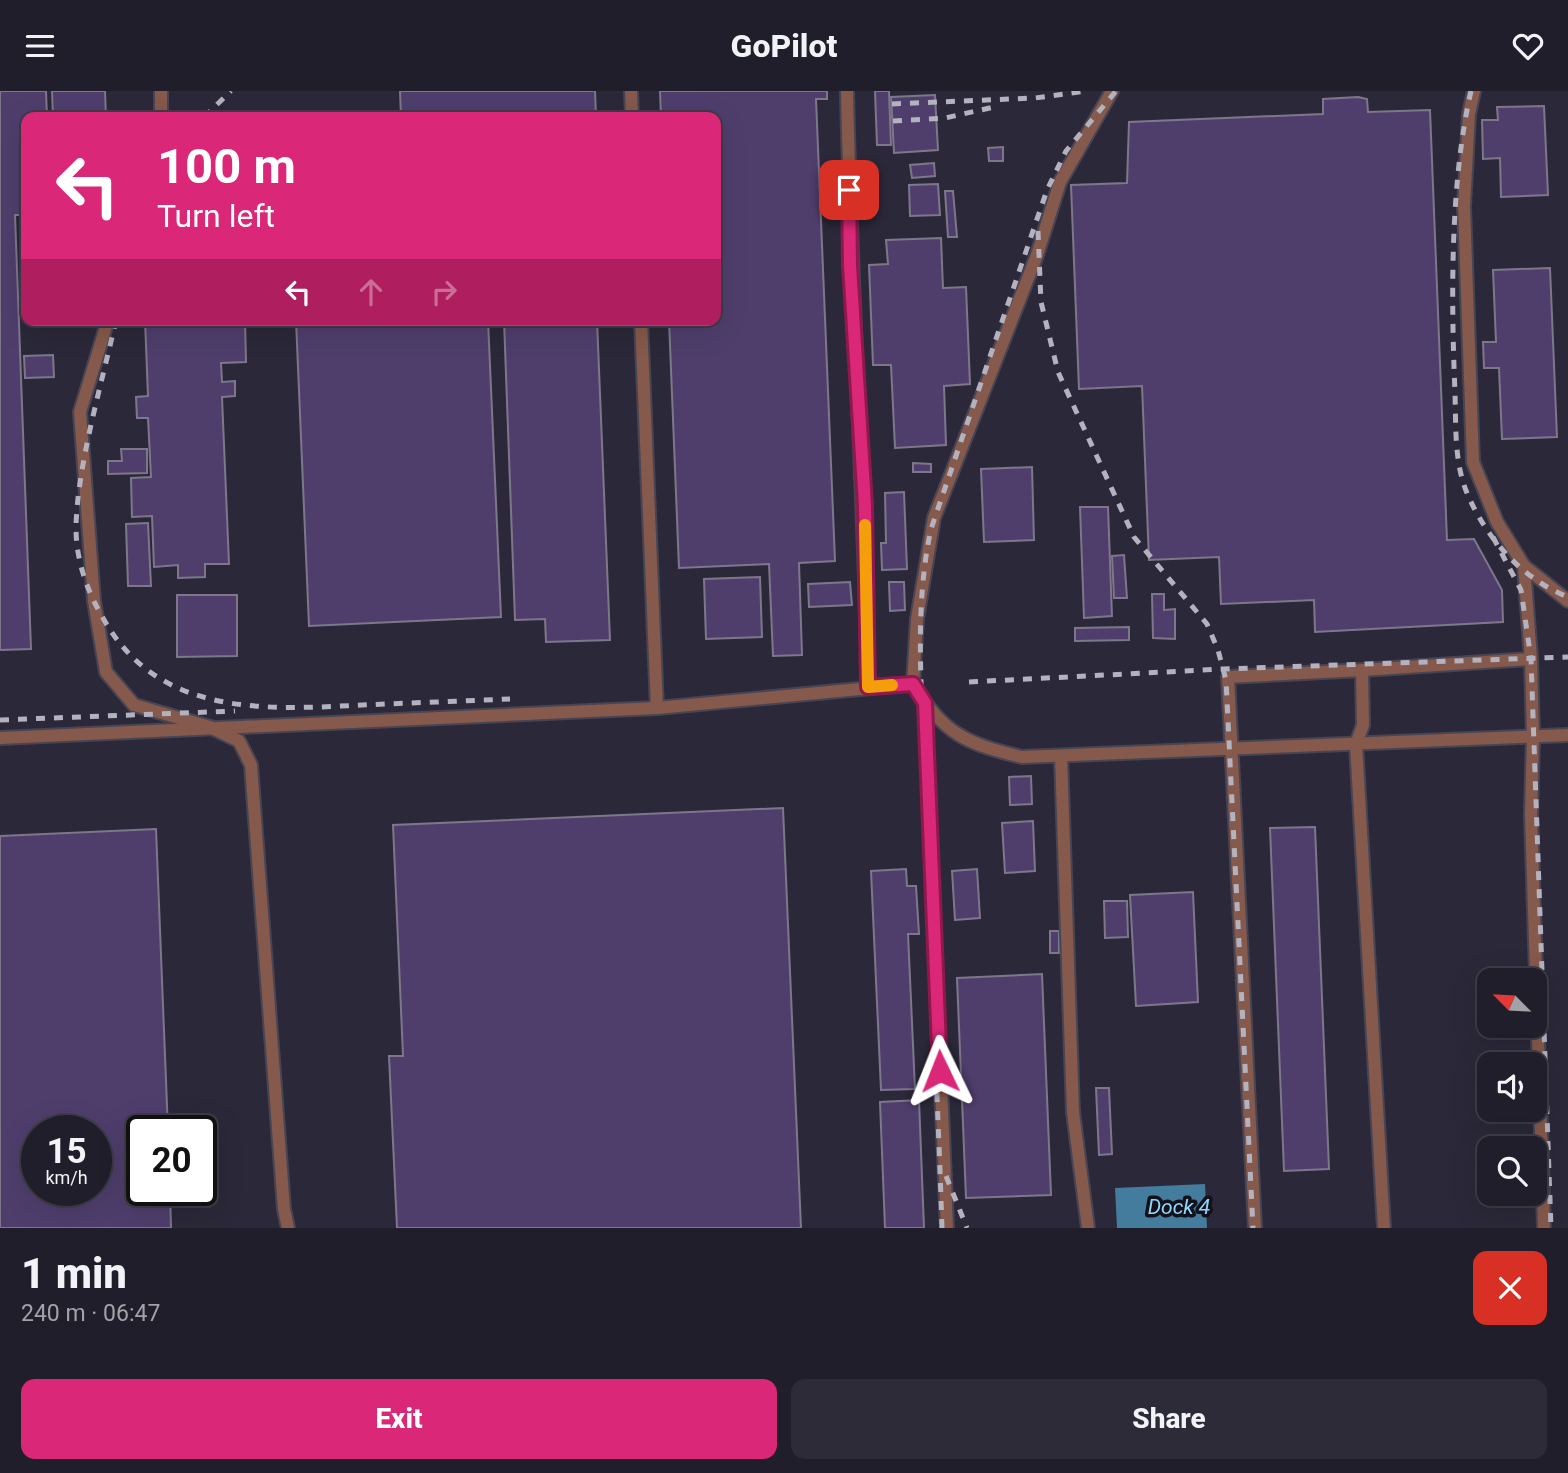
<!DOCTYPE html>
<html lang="en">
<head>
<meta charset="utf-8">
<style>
  :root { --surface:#201e2b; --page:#2d2b37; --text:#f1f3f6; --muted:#a2a2a9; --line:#3d3c47; --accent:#db2777 }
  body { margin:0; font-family:Roboto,sans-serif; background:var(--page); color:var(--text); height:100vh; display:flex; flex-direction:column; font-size:26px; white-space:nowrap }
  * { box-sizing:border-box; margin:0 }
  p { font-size:23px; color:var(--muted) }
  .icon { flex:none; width:38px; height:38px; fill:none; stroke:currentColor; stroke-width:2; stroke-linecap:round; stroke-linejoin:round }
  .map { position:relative; height:1137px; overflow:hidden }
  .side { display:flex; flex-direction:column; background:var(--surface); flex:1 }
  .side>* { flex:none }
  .banner { position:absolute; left:21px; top:21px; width:700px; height:214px; border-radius:14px; box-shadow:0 7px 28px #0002,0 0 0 2px var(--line); background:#db2777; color:#fff; overflow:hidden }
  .needle { width:46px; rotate:294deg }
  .fabs { position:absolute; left:1477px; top:877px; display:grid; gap:14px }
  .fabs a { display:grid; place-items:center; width:70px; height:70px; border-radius:14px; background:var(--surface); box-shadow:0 7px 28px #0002,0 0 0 2px var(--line); font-size:35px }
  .speed { position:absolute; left:21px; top:1024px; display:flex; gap:14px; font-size:35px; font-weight:700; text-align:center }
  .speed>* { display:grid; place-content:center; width:91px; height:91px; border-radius:50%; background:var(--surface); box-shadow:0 7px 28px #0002,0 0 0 2px var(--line); line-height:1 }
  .speed small { font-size:18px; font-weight:400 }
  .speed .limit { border:4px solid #111; border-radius:10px; background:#fff; color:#111 }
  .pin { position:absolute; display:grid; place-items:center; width:60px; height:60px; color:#fff; margin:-30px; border-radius:14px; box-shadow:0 4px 10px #0006 }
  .me { position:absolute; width:77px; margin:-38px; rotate:358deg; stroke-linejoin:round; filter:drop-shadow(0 0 5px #0008) }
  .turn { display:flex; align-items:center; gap:24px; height:147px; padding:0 21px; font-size:32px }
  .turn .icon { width:91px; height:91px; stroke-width:2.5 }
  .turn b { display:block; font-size:49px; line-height:60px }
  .lanes { display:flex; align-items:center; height:66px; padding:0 21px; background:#0003; justify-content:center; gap:35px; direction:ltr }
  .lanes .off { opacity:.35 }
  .round { display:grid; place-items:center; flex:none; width:74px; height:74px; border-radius:14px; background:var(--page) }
  .headline { display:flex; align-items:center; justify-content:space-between; height:119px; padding:0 21px }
  h1 { font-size:42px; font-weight:800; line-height:52px }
  .primary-button { display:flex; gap:14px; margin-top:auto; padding:14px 21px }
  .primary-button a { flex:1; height:80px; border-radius:14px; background:var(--accent); color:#fff; font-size:28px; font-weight:800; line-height:80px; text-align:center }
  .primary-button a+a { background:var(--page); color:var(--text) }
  header { display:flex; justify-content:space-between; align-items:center; height:91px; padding:0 21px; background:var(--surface); font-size:32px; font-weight:800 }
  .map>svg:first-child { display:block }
</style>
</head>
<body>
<header><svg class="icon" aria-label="menu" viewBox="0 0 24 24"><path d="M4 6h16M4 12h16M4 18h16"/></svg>GoPilot<svg class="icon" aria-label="heart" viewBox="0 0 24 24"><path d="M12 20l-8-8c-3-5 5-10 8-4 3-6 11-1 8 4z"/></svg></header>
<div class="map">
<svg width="1568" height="1137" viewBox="0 0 1568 1137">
  <rect width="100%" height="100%" fill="#2b2839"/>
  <path fill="#437c9c" d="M1205,1093l2,44h-90l-2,-40z"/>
  <g fill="#4f3e6c" stroke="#7e778c" stroke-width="2" fill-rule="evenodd">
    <path d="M0,0h46l1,26h-21v98h-11l16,434 -31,1z"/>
    <path d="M52,0h53l1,26h-53z"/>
    <path d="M400,0h195l1,26h-195z"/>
    <path d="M660,0h167v8h-11l19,462 -36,2 3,92 -29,1 -4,-92 -90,4 -10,-248h47v-203h-55z"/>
    <path d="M875,0h14l2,54h-14z"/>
    <path d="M935,4l3,55 -44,3 -3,-56z"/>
    <path d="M1358,6l9,2 1,13 62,-2 17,430 27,-1 28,51 1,32 -188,10 -1,-32 -93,4 -2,-47 -70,3 -7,-174 -63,3 -8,-204 56,-2 2,-61 194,-8v-15z"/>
    <path d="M1544,15l4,89 -47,2 -1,-39 -17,1 -1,-39h16l-1,-13z"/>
    <path d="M1003,56v14h-14l-1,-13z"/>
    <path d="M934,72l1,13 -23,2 -2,-13z"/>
    <path d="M938,93l2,31 -30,1 -1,-31z"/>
    <path d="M945,100h8l4,46h-9z"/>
    <path d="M941,147l2,50 23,-1 4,97 -26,2 2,59 -51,3 -4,-83h-18l-4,-100 19,-1 -2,-24z"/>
    <path d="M1550,177l7,169 -55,2 -3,-71h-15l-1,-26h13l-3,-72z"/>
    <path d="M145,229h100l1,42 -25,1 1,19 13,-1v15l-13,1 7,167h-24v13l-27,1v-13l-24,2 -2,-51 -20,1 -1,-39 20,-1 -3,-59h-11l-1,-21 12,-1z"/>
    <path d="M296,229h192l13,297 -192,9z"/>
    <path d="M504,229h93l13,320 -64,2 -1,-23 -30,1z"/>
    <path d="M53,264l1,22 -29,1 -1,-22z"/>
    <path d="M121,358h26v24l-39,1v-13h14z"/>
    <path d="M913,372l18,1v8h-18z"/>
    <path d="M1032,376l2,73 -50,2 -3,-73z"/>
    <path d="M904,401l3,77 -25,1 -1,-27h5l-1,-50z"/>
    <path d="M1080,416h28l4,109 -28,2z"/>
    <path d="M148,432l3,63h-23l-2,-62z"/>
    <path d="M1124,464l3,43h-13l-2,-42z"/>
    <path d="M760,486l2,60 -56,2 -2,-60z"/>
    <path d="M850,491l2,23 -43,2 -1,-23z"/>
    <path d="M889,491h15l1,28 -15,1z"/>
    <path d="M1152,503h12v16l11,-1v30l-22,-1z"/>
    <path d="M177,504h60v61l-60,1z"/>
    <path d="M1129,536v13l-54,1v-13z"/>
    <path d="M1031,685l1,28 -22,1 -1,-28z"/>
    <path d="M783,717l18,420h-404l-8,-172h14l-10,-231z"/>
    <path d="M1033,730l2,50 -30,2 -3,-50z"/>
    <path d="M1315,736l14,342 -45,2 -14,-343z"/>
    <path d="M156,738l12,302h-26v59h28l1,38h-171v-392zM37,1040h59v59h-59z"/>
    <path d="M906,778l1,17h9l3,48h-11l7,155 -34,1 -10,-219z"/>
    <path d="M977,778l3,49 -25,2 -3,-49z"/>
    <path d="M1193,801l5,110 -62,4 -6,-111z"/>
    <path d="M1104,810h23l1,36 -23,1z"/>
    <rect x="1050" y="840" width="9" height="22"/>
    <path d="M1042,883l9,221 -85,3 -9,-220z"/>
    <path d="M1096,997h13l3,66 -13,1z"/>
    <path d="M919,1009l5,128h-39l-5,-126z"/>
  </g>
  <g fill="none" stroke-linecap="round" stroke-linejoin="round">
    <defs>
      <g id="service">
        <path d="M161,0v26"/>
        <path d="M631,0l1,26"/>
        <path d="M847,0c4,199 17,397 21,596"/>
        <path d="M1474,0l-5,23 -5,92 9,256 24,60 27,44 44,35"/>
        <path d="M108,229l-28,92 14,189 12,71 28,33 76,22 29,14 12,24 33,444 4,19"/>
        <path d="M641,229l16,388"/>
        <path d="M1524,475l7,93"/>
        <path d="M1362,579l169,-11 2,77 -2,78 13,414"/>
        <path d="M913,593l4,-65 17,-101 103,-263 23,-73 52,-91"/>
        <path d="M925,612l22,525"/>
        <path d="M0,647l657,-30 256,-24c30,50 54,60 109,73l546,-22"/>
        <path d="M1061,665l12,356 15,116"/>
        <path d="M1255,1137l-27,-551 134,-7 1,55 -7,19 28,484"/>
      </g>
    </defs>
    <use href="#service" stroke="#474454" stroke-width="16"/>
    <use href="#service" stroke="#85594b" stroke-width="12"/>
    <g stroke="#b4b2bf" stroke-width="5" stroke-dasharray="9 9" stroke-linecap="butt">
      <path d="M1471,0c-21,92 -20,207 -16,302 1,32 -1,69 12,100 19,45 55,86 101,104"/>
      <path d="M892,13l143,-6 52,-7"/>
      <path d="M204,26l27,-26"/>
      <path d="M893,30l52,-3 49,-11"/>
      <path d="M1038,140l3,71 17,70 76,165 73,87 11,26 8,30 27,548"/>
      <path d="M116,229c-14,63 -39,146 -40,208 0,32 11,63 27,90 55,99 162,92 259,87 49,-2 99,-4 148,-6"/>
      <path d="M1493,446l28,53 10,69 20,569"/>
      <path d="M969,591l254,-13 345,-12"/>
      <path d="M0,629l235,-9"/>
      <path d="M946,1085l21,52"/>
      <path d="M942,1137c-5,-154 -14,-308 -18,-461 -2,-80 -10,-160 7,-238l116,-339 19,-39 50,-60"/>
    </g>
  </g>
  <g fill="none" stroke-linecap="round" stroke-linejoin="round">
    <defs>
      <path id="route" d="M849,99l1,75 15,240 3,182 45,-3 12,19 15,368"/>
    </defs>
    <use href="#route" stroke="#8e194d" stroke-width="18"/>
    <use href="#route" stroke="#db2777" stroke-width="12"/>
    <path stroke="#f59e0b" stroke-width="12" d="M865,434l3,162 24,-2"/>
  </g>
  <g text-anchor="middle" stroke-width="7" stroke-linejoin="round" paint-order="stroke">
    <g font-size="21" font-style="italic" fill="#93d6fd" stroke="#13121a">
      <text x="1179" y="1123">Dock 4</text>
    </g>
  </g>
</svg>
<div class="fabs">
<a><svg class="needle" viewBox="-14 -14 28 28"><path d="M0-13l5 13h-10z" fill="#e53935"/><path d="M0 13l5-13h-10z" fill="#a2a2a9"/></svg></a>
<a><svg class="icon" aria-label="sound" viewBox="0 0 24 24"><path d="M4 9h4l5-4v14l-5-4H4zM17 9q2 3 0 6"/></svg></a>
<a><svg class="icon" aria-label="search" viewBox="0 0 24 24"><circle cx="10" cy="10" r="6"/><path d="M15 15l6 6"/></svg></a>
</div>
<div class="speed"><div>15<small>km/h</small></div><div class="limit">20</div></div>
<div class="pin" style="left:849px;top:99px;background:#d93025"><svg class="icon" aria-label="arrive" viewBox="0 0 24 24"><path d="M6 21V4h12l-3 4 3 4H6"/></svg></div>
<svg class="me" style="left:940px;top:980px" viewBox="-20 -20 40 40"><path d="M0-17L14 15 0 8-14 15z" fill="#db2777" stroke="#fff" stroke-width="4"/></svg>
<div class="banner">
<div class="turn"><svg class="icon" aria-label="left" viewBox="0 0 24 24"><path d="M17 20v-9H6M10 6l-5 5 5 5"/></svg><div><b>100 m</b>Turn left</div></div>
<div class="lanes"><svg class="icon" aria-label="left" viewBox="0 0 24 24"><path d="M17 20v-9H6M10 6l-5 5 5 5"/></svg><svg class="icon off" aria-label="ahead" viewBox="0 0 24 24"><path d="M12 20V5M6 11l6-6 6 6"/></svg><svg class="icon off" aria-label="right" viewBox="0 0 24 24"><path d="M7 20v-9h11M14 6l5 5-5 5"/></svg></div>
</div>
</div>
<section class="side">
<div class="headline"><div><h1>1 min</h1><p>240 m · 06:47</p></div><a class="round" style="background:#d93025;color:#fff"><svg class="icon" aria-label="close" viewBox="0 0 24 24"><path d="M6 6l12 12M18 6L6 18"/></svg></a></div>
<div class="primary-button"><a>Exit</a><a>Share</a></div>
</section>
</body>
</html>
